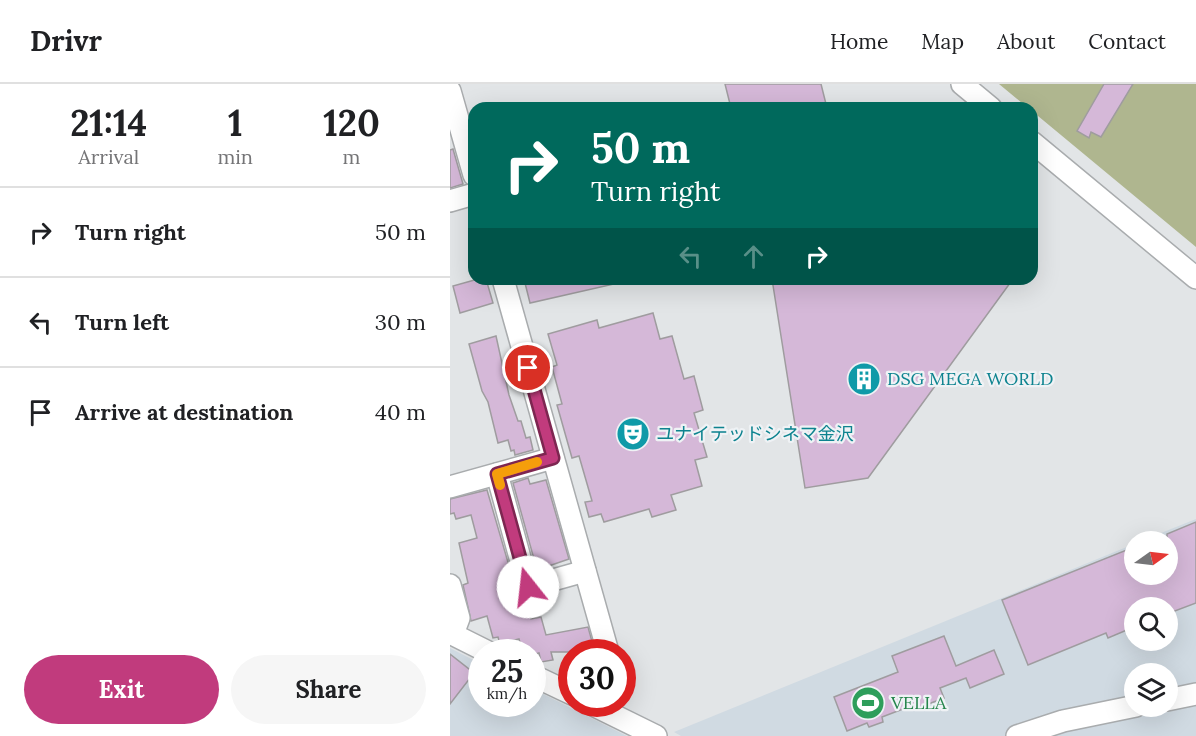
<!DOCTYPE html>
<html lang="en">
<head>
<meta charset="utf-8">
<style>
  :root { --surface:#fff; --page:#f6f6f6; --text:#202124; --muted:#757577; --line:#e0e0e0; --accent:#c13b7d }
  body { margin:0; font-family:Lora,"Noto Sans JP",serif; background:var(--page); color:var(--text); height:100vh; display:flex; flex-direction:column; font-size:22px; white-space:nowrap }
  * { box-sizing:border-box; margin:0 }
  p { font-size:20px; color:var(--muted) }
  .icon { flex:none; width:33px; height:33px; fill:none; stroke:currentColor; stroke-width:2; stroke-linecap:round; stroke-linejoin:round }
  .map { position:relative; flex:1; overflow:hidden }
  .panel { display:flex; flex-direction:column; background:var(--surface); width:450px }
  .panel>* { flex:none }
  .guide { position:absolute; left:18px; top:18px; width:570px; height:183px; border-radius:18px; box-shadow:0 6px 24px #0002; background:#00695c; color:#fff; overflow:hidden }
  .needle { width:39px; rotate:76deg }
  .controls { position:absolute; left:674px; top:447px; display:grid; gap:12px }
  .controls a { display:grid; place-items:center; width:54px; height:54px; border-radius:50%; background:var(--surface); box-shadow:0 6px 24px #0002; font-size:30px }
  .speed { position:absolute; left:18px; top:555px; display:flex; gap:12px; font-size:30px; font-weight:700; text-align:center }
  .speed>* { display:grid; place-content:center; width:78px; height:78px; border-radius:50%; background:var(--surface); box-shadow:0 6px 24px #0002; line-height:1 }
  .speed small { font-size:15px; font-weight:400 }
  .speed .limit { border:9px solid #d22; background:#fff; color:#111 }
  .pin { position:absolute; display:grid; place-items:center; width:51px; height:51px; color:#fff; margin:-26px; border:3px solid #fff; border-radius:50%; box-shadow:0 2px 6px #0007 }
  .me { position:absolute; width:66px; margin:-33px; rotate:344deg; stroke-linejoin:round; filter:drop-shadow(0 0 4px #0008) }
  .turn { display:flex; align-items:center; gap:21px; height:126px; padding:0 24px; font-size:27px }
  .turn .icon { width:78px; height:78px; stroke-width:2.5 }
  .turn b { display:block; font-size:42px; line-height:51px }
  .lanes { display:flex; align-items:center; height:57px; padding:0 24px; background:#0003; justify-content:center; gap:30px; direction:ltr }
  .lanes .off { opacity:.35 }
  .eta { display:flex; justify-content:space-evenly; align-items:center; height:102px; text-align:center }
  .eta b { font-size:36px; font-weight:700; line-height:42px }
  .cta { display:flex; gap:12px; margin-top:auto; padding:12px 24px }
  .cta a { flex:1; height:69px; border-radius:36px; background:var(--accent); color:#fff; font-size:24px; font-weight:700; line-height:69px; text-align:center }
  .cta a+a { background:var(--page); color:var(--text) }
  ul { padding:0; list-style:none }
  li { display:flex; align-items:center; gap:18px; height:90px; padding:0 24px; border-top:2px solid var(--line) }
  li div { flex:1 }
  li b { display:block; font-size:22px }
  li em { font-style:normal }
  header { display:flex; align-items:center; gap:36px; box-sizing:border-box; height:84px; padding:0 30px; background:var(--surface); border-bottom:2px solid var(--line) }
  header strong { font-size:28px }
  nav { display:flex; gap:33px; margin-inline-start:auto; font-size:21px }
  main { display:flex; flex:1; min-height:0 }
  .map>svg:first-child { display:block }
</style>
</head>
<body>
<header>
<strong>Drivr</strong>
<nav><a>Home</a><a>Map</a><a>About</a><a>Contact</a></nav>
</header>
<main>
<section class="panel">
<div class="eta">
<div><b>21:14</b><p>Arrival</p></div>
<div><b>1</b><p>min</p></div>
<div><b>120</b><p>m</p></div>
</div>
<ul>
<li><svg class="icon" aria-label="right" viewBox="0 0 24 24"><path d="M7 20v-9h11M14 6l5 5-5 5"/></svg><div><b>Turn right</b></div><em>50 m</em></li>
<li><svg class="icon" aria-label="left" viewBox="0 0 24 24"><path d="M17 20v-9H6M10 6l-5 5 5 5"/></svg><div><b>Turn left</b></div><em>30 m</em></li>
<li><svg class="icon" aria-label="arrive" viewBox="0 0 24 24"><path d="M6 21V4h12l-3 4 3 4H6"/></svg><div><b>Arrive at destination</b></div><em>40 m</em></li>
</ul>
<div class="cta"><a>Exit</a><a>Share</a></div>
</section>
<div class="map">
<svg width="746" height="652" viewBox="0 0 746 652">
  <rect width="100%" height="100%" fill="#e2e5e7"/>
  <g fill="#d0dae2" fill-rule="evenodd">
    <path d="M746,435v217h-515l-7,-4 460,-188v30h33v-32l-26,-1zM684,524h33v32h-33zM684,590h33v32h-33z"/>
    <path d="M0,564l31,16 1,40h50l1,-15 94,47h-177z"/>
  </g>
  <path fill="#afb68f" d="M549,0h197v163l-164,-136v-3h-4z"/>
  <g fill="#d5b8d8" stroke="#9f9c9f" stroke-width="1.5">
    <path d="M275,0h96l6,24h-96z"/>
    <path d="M654,0h29l-32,53 -10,-5 -2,6 -12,-7z"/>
    <path d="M3,65l10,35 -13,4v-38z"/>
    <path d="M28,195h8l7,24 -33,10 -7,-27z"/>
    <path d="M74,195h89l1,5 -84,19z"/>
    <path d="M322,195h241l-145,199 -63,10z"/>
    <path d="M203,229l7,26 12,-3 12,43 10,-3 9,34 -9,3 13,44 -12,3 7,26 -31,9 5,15 -24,7 -3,-8 -45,13 -3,-8 -12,3 -4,-15 7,-1 -13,-45 -7,2 -15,-53 5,-1 -10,-37 5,-2 -9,-31 49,-14 2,8z"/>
    <path d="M46,252l13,59 9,26h3l5,17 4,-1 3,13 -18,5 -1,-5 -3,1 -3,-11 -10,3 -10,-41 -6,-11 -13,-47z"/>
    <path d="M78,394l2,6 16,-4 23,79 -32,11 -24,-87z"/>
    <path d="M37,406l29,100 4,10 5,-1 6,20 10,-2 5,18 42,-8 5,18 -5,1 2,6h-39l2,8 -12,2 -2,-9 -7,2v-3h-9l-4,-13 -19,5 -2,-7 -5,1 -6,-22 -16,5 -8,-36 5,-2 -9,-40 18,-5 -6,-23 -15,4 -2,-6 -4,1v-15z"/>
    <path d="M746,438v81l-29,11v-6h-33v19l-26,11 -2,-5 -78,32 -26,-65 132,-53v27h33v-40z"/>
    <path d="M494,552l12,30 38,-16 10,24 -34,14 -4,-10 -26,10 4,10 -26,10 -2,-4 -34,13 1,5 -14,5 -2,-4 -20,8 -13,-34 64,-25 -6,-16z"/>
    <path d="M0,570l24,19 -24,31z"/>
  </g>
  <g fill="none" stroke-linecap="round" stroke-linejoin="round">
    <defs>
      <g id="minor">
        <path d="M512,0l29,24"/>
        <path d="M0,7l24,84"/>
        <path d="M582,58l164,136"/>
        <path d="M0,117l24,-7"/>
        <path d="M53,195l105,373"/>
        <path d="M47,390l31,113 57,-16"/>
        <path d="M0,403l103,-29"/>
        <path d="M0,501l9,33 -6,16"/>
        <path d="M0,549l38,19"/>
        <path d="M82,591l40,19"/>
        <path d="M717,616l29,-6"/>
        <path d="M141,620l65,32"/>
        <path d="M567,652l46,-15 73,-15"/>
      </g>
    </defs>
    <use href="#minor" stroke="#a9acae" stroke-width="24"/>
    <use href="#minor" stroke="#fff" stroke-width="21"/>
  </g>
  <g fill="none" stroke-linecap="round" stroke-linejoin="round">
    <defs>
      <path id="route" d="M78,284l25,90 -56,16 31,113"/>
    </defs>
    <use href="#route" stroke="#7d2651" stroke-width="15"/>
    <use href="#route" stroke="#c13b7d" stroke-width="10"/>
    <path stroke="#f59e0b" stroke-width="10" d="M50,401l-3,-11 40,-12"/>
  </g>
  <defs>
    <symbol id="building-disc" viewBox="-11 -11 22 22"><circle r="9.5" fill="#0f9aa8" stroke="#eff2f5"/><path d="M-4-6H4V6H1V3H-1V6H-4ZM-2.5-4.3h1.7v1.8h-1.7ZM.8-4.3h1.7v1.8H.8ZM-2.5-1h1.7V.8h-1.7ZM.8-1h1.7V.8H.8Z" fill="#fff"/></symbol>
    <symbol id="theatre-disc" viewBox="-11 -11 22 22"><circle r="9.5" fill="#0f9aa8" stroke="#eff2f5"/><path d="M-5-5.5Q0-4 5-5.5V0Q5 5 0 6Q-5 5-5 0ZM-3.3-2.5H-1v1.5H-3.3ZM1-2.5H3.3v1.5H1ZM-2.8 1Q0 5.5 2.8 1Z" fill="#fff"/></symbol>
    <symbol id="stadium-disc" viewBox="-11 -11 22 22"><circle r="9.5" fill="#2e9e5b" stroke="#eff2f5"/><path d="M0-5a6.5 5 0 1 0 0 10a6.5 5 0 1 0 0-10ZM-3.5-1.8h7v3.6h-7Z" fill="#fff"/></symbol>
  </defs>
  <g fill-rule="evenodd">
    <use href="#building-disc" x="395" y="276" width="38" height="38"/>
    <use href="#theatre-disc" x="164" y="331" width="38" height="38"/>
    <use href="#stadium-disc" x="399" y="600" width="38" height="38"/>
  </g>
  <g text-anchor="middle" stroke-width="4.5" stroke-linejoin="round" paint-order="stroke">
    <g font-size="18" fill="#0d838f" stroke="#eff2f5" text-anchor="start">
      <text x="437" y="301">DSG MEGA WORLD</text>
      <text x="206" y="356">ユナイテッドシネマ金沢</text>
    </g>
    <g font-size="18" fill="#27864d" stroke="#eff2f5" text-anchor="start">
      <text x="441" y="625">VELLA</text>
    </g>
  </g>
</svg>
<div class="controls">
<a><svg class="needle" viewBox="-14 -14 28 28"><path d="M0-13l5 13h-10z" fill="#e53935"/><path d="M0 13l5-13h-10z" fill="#757577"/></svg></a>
<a><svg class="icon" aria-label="search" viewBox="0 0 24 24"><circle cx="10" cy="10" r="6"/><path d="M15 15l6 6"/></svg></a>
<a><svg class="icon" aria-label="layers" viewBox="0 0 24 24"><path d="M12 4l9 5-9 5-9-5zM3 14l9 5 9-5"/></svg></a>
</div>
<div class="speed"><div>25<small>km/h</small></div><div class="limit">30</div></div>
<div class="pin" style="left:78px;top:284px;background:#d93025"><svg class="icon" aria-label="arrive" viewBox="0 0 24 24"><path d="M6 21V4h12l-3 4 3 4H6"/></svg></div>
<svg class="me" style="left:78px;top:503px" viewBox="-20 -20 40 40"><circle r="19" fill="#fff"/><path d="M0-13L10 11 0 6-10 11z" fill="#c13b7d"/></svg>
<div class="guide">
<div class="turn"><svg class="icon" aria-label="right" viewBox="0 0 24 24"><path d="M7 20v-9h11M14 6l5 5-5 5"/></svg><div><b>50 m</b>Turn right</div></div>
<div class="lanes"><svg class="icon off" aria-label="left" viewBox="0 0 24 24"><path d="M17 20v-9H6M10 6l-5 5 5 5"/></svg><svg class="icon off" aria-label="ahead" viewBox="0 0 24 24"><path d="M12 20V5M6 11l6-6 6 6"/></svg><svg class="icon" aria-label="right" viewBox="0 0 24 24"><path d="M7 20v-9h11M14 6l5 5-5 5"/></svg></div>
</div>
</div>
</main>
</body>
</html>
